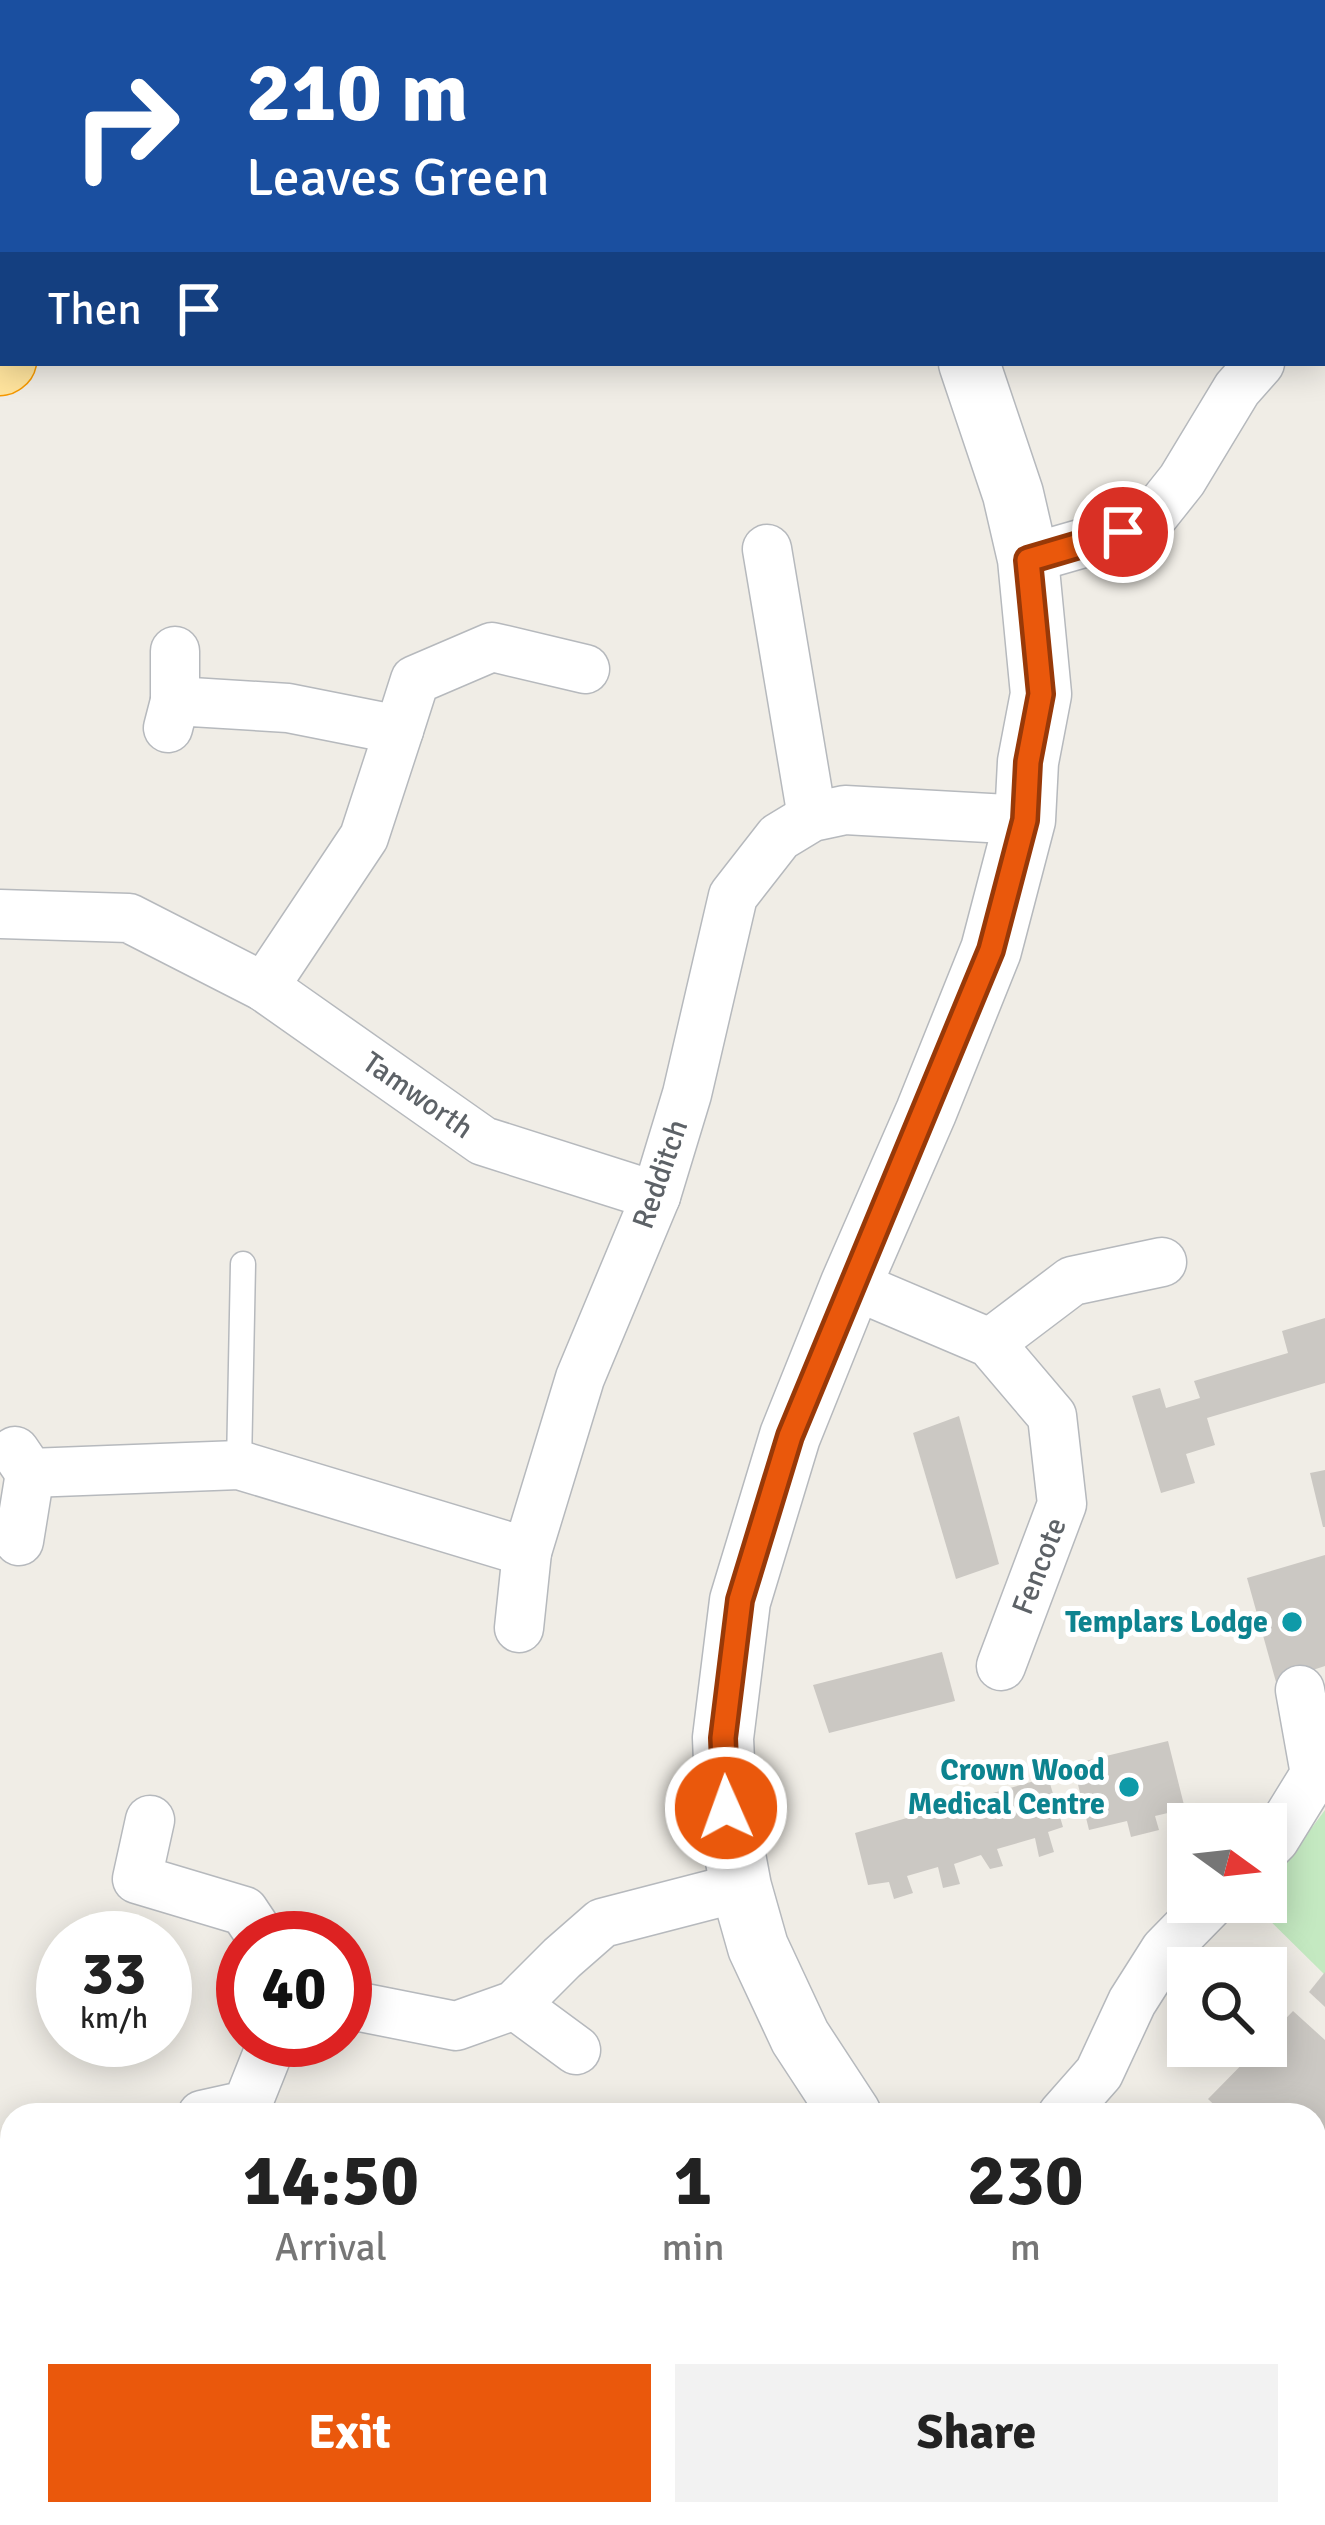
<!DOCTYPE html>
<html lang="en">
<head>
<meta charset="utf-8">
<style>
  :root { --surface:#fff; --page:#f2f2f2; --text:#222; --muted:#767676; --accent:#ea580c }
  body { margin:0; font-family:Signika,sans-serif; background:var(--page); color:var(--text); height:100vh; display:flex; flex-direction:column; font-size:45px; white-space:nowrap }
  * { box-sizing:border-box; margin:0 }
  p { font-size:39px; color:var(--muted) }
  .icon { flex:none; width:66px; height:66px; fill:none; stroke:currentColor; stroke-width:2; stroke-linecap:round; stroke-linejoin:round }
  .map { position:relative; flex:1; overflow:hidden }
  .panel { position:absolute; left:0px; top:2103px; width:1326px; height:423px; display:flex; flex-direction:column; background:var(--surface); border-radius:36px 36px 0 0; box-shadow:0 6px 30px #0003 }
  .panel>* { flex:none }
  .banner { position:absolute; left:0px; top:0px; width:1326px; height:366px; box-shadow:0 6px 30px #0003; background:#1a4fa0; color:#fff; overflow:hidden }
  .needle { width:78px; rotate:105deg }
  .controls { position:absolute; left:1167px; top:1803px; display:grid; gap:24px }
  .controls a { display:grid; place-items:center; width:120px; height:120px; border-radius:0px; background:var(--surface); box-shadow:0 6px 30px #0003; font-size:60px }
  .speed { position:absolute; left:36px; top:1911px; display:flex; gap:24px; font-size:60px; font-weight:700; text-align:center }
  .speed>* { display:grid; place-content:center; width:156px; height:156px; border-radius:50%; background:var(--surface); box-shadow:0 6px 30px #0003; line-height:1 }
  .speed small { font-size:30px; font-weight:400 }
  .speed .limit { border:18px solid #d22; background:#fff; color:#111 }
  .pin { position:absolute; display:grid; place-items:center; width:102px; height:102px; color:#fff; margin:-51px; border:6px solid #fff; border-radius:50%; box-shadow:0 3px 12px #0007 }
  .me { position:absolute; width:132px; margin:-66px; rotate:358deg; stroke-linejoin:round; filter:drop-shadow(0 0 9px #0008) }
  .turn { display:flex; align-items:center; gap:42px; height:252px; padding:0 48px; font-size:54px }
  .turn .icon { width:156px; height:156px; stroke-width:2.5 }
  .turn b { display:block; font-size:84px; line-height:102px }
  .then { display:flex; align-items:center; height:114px; padding:0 48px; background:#0003; gap:24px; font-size:45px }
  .eta { display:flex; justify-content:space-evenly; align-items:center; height:204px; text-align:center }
  .eta b { font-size:72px; font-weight:700; line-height:84px }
  .cta { display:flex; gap:24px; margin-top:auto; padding:24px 48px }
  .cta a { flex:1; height:138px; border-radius:0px; background:var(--accent); color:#fff; font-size:48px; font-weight:700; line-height:138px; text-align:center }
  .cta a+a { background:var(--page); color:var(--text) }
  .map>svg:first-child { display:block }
</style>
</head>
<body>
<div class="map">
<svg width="1325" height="2525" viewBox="0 0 1325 2525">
  <rect width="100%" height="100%" fill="#f0ede6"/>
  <g fill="#c4e9c1">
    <path d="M1325,1810v165l-71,-70 2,-3h10v-13z"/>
    <path d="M393,2514h187l-3,11h-181z"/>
  </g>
  <g fill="#cbc8c3">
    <path d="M1325,1318v65l-118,35 8,27 -29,9 9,29 -34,10 -29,-97 28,-8 6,20 34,-10 -6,-17 94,-28 -6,-22z"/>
    <path d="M959,1416l40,148 -43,15 -43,-146z"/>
    <path d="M1325,1470v57h-2l-13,-54z"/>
    <path d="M1325,1555v111l-49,16 -29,-104z"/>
    <path d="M942,1652l13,49 -126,32 -16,-48z"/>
    <path d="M1168,1741l17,68 -30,7 4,14 -28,7 -4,-16 -38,9 -16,-66z"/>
    <path d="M1048,1777l15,50 -15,5 6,20 -15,5 -4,-19 -38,11 6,17 -13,3 -9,-14 -27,9 6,20 -17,4 -5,-21 -31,9 6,17 -19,6 -5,-17 -21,3 -13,-52z"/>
    <path d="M1325,1972v35l-16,-15z"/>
    <path d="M1293,2011l32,29v149l-11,12v-86h-89l-17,-16 52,-53h6v-7z"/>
  </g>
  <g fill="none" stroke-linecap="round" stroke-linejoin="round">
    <defs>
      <g id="service">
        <path d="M701,0l13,3"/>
        <path d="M817,3l5,-3"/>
        <path d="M239,1465l4,-201"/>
        <path d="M1078,2514l13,11"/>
        <path d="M827,2525l8,-11"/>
      </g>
      <g id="minor">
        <path d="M1323,312l2,-1"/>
        <path d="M767,549l45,268"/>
        <path d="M1028,559l94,-27 33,-18 27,-34 55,-91 23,-26"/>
        <path d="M175,701v-50"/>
        <path d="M168,728l7,-27 113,7 111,22 -35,107 -100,150"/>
        <path d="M399,730l16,-50 77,-33 93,22"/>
        <path d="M0,914l129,4 135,69 219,154 173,55"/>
        <path d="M851,1284l139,59 62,73 10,88 -61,162"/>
        <path d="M990,1343l82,-62 90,-19"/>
        <path d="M15,1451l15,22 209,-8 288,87 53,-174 76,-182 31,-102 46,-198 46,-59 33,-20 33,-7 180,10"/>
        <path d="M19,1541l11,-68"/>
        <path d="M519,1628l8,-76"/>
        <path d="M150,1820l-13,59 107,32 18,27"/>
        <path d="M1266,1848l9,-9 40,-65 -15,-84"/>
        <path d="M345,2004l111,22 59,-21 47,-47 40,-35 139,-36"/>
        <path d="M515,2005l61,45"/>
        <path d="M202,2115l45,-10 26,-65"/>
        <path d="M1062,2115l37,-42 33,-71 33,-52 47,-48"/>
        <path d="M191,2514l3,11"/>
        <path d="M577,2525l3,-11"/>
      </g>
      <g id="tertiary">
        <path d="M851,2115l-51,-78 -42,-90 -17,-60 -15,-79 -3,-70 17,-137 50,-165 61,-152 75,-172 65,-162 34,-130 3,-58 13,-68 -13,-135 -15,-65 -44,-131"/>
        <path d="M1242,2514l12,11"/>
      </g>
      <g id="trunk">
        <path d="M578,0l1,3"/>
        <path d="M413,3l2,-3"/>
        <path d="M487,3l7,-3"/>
        <path d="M661,3l6,-3"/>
        <path d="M974,3l1,-3"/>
        <path d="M0,290l3,-2"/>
        <path d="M0,362l3,-2"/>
      </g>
    </defs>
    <use href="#service" stroke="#b6b9bd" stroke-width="27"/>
    <use href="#minor" stroke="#b6b9bd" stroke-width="51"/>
    <use href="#tertiary" stroke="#b6b9bd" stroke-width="63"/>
    <use href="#trunk" stroke="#f69900" stroke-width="69"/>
    <use href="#service" stroke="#fff" stroke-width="24"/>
    <use href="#minor" stroke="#fff" stroke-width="48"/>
    <use href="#tertiary" stroke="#fff" stroke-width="60"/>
    <use href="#trunk" stroke="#ffe49d" stroke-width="66"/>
  </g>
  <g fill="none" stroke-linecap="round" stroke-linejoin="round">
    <defs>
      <path id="route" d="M726,1808l-3,-70 17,-138 50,-164 201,-486 34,-130 3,-58 13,-68 -13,-134 95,-28"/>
    </defs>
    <use href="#route" stroke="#983908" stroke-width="30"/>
    <use href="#route" stroke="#ea580c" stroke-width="21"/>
  </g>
  <g fill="#0f9aa8" stroke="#fff" stroke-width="4.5">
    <circle cx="1292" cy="1622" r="12"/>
    <circle cx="1129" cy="1787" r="12"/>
  </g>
  <g text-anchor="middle" stroke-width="10" stroke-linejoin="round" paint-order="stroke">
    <g font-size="30" fill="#5d6267" stroke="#fff">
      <text transform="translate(418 1095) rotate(35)" y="10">Tamworth</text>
      <text transform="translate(660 1174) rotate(-71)" y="10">Redditch</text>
      <text transform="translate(1039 1566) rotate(-69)" y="10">Fencote</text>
    </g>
    <g font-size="30" font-weight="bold" fill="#0d838f" stroke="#fff" text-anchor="end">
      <text x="1268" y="1632">Templars Lodge</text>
      <text x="1105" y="1780">Crown Wood<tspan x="1105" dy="34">Medical Centre</tspan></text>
    </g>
  </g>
</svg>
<div class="controls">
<a><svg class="needle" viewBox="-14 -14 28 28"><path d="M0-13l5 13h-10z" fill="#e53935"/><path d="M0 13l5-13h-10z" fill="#767676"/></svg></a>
<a><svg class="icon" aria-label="search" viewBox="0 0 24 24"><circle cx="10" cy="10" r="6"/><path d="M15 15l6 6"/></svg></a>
</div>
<div class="speed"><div>33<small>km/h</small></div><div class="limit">40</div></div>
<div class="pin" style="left:1123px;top:532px;background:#d93025"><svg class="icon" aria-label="arrive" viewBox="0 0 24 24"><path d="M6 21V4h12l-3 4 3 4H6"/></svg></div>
<svg class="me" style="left:726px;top:1808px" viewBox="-20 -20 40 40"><circle r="17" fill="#ea580c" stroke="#fff" stroke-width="3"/><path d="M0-11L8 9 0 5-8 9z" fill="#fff"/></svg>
<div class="banner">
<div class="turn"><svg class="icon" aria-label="right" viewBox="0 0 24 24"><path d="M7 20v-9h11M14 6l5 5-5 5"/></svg><div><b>210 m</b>Leaves Green</div></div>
<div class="then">Then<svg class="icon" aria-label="arrive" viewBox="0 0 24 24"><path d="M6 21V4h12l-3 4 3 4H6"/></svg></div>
</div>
<section class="panel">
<div class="eta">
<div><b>14:50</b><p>Arrival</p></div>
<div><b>1</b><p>min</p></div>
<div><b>230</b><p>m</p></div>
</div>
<div class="cta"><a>Exit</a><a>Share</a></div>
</section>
</div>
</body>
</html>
